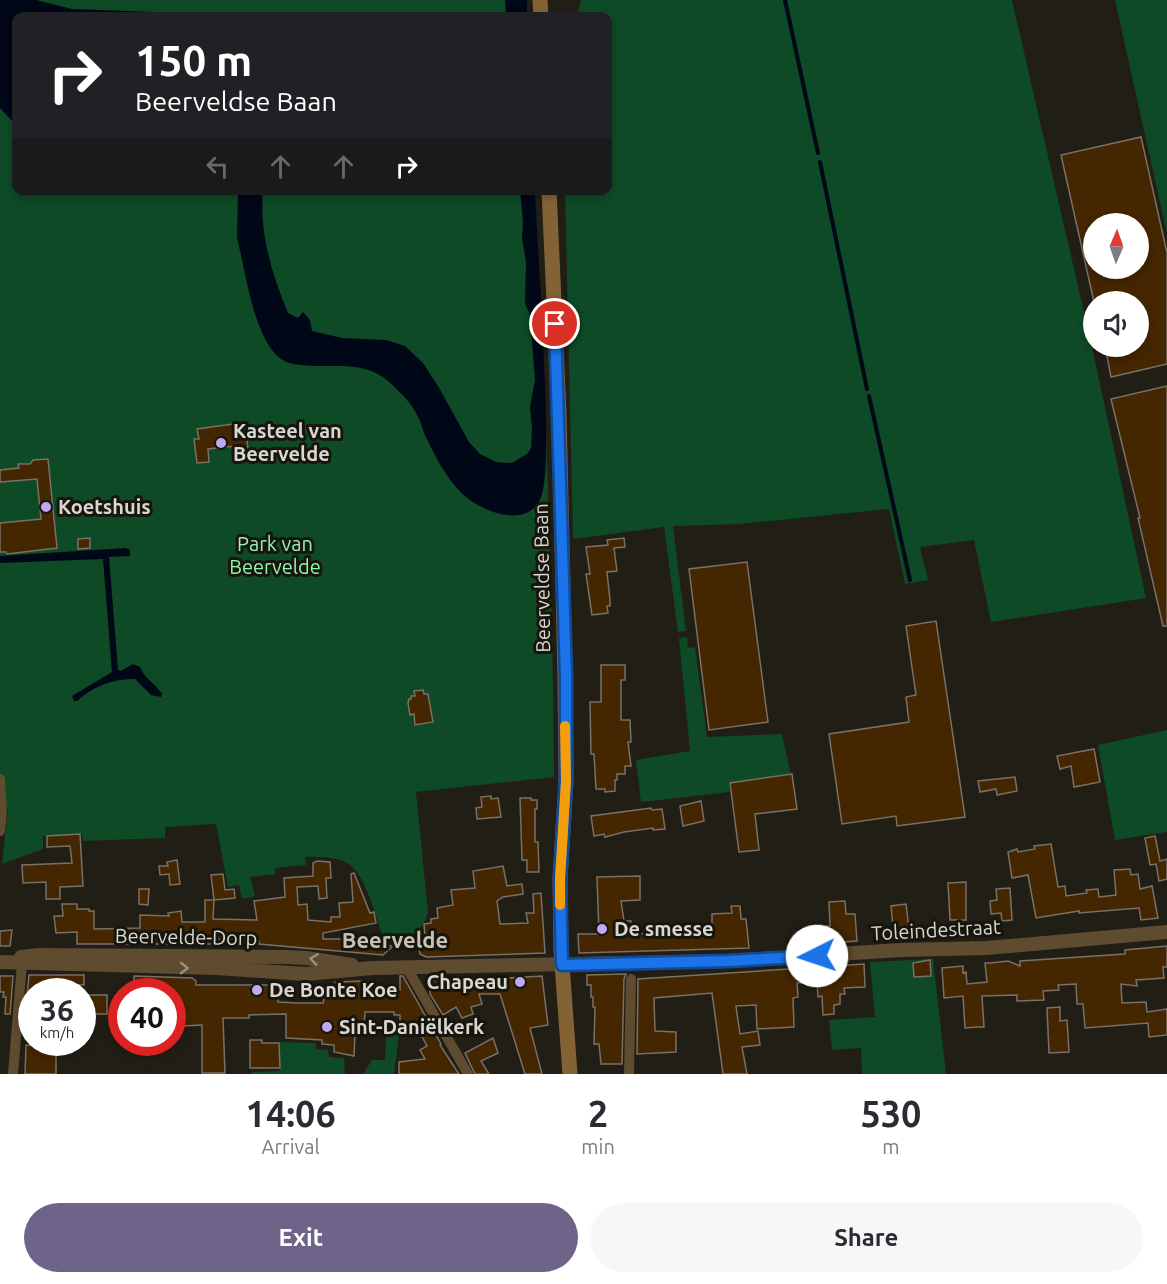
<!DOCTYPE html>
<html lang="en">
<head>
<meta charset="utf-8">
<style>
  :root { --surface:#fff; --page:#f7f7f7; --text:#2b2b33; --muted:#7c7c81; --accent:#6e6389 }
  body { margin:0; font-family:Ubuntu,sans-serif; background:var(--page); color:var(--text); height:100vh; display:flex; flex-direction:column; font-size:22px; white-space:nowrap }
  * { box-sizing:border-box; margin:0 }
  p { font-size:20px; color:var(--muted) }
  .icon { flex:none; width:33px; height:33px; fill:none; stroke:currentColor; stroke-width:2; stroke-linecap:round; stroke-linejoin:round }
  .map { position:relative; height:1074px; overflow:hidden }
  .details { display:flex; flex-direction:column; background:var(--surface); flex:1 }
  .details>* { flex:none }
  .banner { position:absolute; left:12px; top:12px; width:600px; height:183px; border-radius:12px; box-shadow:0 3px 9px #0003; background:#202124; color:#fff; overflow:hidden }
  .needle { width:39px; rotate:2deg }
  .controls { position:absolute; left:1083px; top:213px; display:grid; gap:12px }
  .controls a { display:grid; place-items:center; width:66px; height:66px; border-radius:50%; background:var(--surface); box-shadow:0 3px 9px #0003; font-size:30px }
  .speed { position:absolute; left:18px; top:978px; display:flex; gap:12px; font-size:30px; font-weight:700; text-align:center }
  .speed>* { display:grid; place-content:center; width:78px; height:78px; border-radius:50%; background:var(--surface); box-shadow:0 3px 9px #0003; line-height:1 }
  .speed small { font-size:15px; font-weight:400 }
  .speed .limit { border:9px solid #d22; background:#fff; color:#111 }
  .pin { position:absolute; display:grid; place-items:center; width:51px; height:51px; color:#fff; margin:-26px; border:3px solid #fff; border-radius:50%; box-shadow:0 2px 6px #0007 }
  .me { position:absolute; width:66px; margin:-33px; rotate:266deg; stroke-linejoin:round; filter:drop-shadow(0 0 4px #0008) }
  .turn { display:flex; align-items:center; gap:21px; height:126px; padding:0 24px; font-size:27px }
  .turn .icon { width:78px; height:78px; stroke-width:2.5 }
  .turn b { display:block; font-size:42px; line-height:51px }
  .lanes { display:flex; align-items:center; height:57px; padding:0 24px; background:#0003; justify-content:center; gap:30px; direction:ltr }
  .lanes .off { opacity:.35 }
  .eta { display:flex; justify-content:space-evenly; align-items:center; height:102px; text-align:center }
  .eta b { font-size:36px; font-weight:600; line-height:42px }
  .button { display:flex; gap:12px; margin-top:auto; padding:12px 24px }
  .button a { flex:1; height:69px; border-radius:36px; background:var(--accent); color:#fff; font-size:24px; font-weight:600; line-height:69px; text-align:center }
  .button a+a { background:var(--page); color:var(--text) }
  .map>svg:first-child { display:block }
</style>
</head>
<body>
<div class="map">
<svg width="1167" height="1074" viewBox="0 0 1167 1074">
  <rect width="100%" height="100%" fill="#211e15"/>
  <g fill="#0e4a26">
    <path d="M0,0h527v16h-511v174l519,1c10,195 18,390 19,586l-138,15 12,120 -2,7 -12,18 -29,2c-7,-12 -7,-18 -11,-30 -16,-43 -22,-54 -69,-52l1,8 -31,3v6l-25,3 5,19 -13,3 -3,-14 -11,2 -12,-63 -51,3v11l-82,3 -1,-7 -39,2v13l-41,15 6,-55h-8z"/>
    <path d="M581,0h431l80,347 54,251 -155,24 -17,-82 -54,7 8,33 -23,4 -16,-75 -150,15 -66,2 13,105 -8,1 -14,-105 -91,12 -8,-348 43,-1v-174h-31z"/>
    <path d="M1115,0h52v234z"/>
    <path d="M687,637l1,11 7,-1 12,90 75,-3 9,41 -62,9 1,8 -89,10 -5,-42 54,-9 -11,-113z"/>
    <path d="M1167,730v102l-52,8 -17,-95z"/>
    <path d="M933,959l13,115h-84l-1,-26 -29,2 -3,-30 46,-3 -5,-55z"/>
    <path d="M386,1033l13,1 -5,40h-31l9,-14h13z"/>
    <path d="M279,1042l37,1v6l12,1 1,7 15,1 1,16h-93v-2l28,-1z"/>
  </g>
  <g fill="#000716">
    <path d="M0,0h36l36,9 82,3 23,4h-161v109l-16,-17z"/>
    <path d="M505,0h22v16h-21z"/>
    <path d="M238,191h25c-4,43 9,83 25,122l10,5 5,-6 7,8 2,11 30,7 44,2 19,6 18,17 15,23 31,56 11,12 16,8 16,1 15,-9 4,-6 1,-19 -2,-22 5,-27 -5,-64 -5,-13 1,-41 -4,-24 1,-16 -3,-31h15c4,75 9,150 11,226 0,19 2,69 -7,85 -15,24 -51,11 -69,-2 -21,-15 -35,-44 -46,-67 -2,-5 -3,-11 -6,-16 -6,-14 -18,-25 -29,-35 -14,-13 -31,-16 -50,-16 -16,0 -34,1 -50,-3 -32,-10 -42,-83 -49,-112l-3,-14z"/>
    <path d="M126,548l4,2v6l-21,1 9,113 3,1 12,-7 7,3c4,11 16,17 22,27l-1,3 -10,-2 -16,-16c-21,-1 -43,8 -58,22h-3l-2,-5 40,-24 -9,-113 -103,4v-7z"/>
  </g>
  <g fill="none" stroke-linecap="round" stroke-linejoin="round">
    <g stroke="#000716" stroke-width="4">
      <path d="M785,0l33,153"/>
      <path d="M820,162l47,227"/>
      <path d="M869,396l41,184"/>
    </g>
  </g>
  <g fill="#442601" stroke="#797068" stroke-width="1.5" fill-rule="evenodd">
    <path d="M1141,137l26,116v111l-56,13 -6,-31h33v-44h-44l-33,-147zM1094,224h44v44h-44z"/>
    <path d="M1167,386v240h-4l-25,-108h2l-29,-119z"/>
    <path d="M240,423l1,11 5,-1 3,24 -13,1 -1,-12 -27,3 1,13 -12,1 -3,-24h5l-2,-10z"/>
    <path d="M48,459l9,89 -50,6 -1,-2h-6v-29l41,-4 -4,-40 -37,3v-12l19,-2 -1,-4h12l3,-4z"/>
    <path d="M90,538v10l-12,1v-10z"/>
    <path d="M624,538l1,9 -11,1 3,23 -10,1 3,28v6h-3l1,7 -16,2 -6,-41h4l-4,-27 22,-2 -1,-5z"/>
    <path d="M747,562l21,160 -59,8 -20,-161z"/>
    <path d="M936,621l29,196 -68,9 -1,-10 -54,8 -13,-90 80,-12 -3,-25 10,-2 -10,-69z"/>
    <path d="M601,665h24v15h-4v40h9l1,22h-3l3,24h-6v8h-8v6h-2v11l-10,1v-3h-9l-2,-35h-3l-1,-52h11z"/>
    <path d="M423,690l1,4h4l5,28 -18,3 -1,-11 -4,1 -2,-12 1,-4h2v-3h4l-1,-5z"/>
    <path d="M1094,749l6,33 -26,5 -3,-21 -11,3 -3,-13z"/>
    <path d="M792,774l5,35 -42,5 4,36 -20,2 -9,-69z"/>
    <path d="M1015,777l2,14 -20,4 -1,-6 -16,3 -2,-11z"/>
    <path d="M491,796v3l7,-1 3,19 -24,2 -1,-11 6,-1 -1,-10z"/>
    <path d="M520,798h11v2h6v9h-2v33h3l1,30h-12v-12h-5z"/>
    <path d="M701,801l3,20 -21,5 -3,-20z"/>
    <path d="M651,808l1,2 10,-1 3,20 -12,1v-2l-29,4 -19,5 -1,-3 -10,2 -3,-20z"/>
    <path d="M80,834l3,52 -23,1v12h-14v-17l-23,1 -1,-18 50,-2 -2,-17 -23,1v-11z"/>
    <path d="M1155,836l5,25 7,-2v20l-8,2 -3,-17 -6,1 -5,-27z"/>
    <path d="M1051,844l7,43 7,-1 1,10 21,-3 -1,-3 12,-1 1,8 17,-2 -2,-25 16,-1 1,6 7,-1 2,15 12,-3 6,32 -17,2 -2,-12 -60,5v-2l-43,7 -8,-43 -16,3 -4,-26 9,-3 1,3 17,-3 -1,-3z"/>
    <path d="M177,860l3,24 -10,1 -1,-11 -9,1 -1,-9h9l-1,-4z"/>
    <path d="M317,861l13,1 1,16h-5l1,20 -8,1 -1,-13 -21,1 1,18 9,-1 1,16 23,2v-5h9l-1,-14 14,-1 -2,-28 3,-1 16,40 4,-1 2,11 -53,10v6h61v6l9,1 -10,9 -124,-11v-3l-43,-2v5h-139v-12l-21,1 -2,-17h9l-1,-12h15v5h12v2h5v18l46,-1v-13l29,1 -1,-3 13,-2 1,11h23v-22h9l-1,19 44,1 -3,-19 31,-4 -1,-19 29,-2v-13z"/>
    <path d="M503,866l4,20 15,-2 1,10 -20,3 -6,4 3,23 28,-1 -2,-10h8l-1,-19 8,-1 4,60 -119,4 -6,-3 -3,-14 8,-1 -1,-15 7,-1v-4l7,-1 -1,-10 16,-3 -2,-15 24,-2 -2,-17z"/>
    <path d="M223,874l2,16 9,-1 1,9 -21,2 -3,-25z"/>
    <path d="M640,876v24l-19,1 3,20h7v13l29,-1v-7l9,-1v8l43,-1v-18l20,-1 -1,-7h9l1,13h5l3,29 -170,5 -1,-19h21l-2,-57z"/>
    <path d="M966,882v38h-16l-2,-37z"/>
    <path d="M1010,888l2,32 -10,1 -1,-8 -10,1 -1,-13 7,-1 -1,-11z"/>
    <path d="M139,889h10l-1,16 -9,-1z"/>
    <path d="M845,901l1,13h9l2,27 -29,2 -2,-17h4l-1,-24z"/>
    <path d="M906,904l3,25 -11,1 -1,-5 -4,1 -2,-20z"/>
    <path d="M12,930l-2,16h-10v-15z"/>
    <path d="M1167,946v21h-4l1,11 -28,2 1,6 -16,-2 1,19 24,-1 1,10 20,-3v26l-18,2 -1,-14 -63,5 -2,-24h-6l-1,-20 -18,1 1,5 -16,1 1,9 -27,1v-6l-35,1 2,31h-6l-13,1 -2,-32 -19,2 -2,-30 21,-2v7l3,-1 1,12 20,-2 -2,-19h5l18,-2 12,5v-5l105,-7v-4z"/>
    <path d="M930,960l1,16 -17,1 -1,-14z"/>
    <path d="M864,964l1,23 -21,1 1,6h-5v10l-6,1v9l-11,1 -1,-19 -4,1 -1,-15 -20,1 1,14 -5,1 1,29 -37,2 -1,-24 -20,1 4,28 18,-3 2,14 -18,2 5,27h-24l-11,-81 -58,5 1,33 21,1v20l-39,2 1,-75z"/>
    <path d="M626,974l-2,5 -2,85h-21l-2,-20h-5l1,-37h-2v-10h-2v-12h-4v-10z"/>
    <path d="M29,975h55v10l-24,-1 -1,8h-27v23h-7z"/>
    <path d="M0,976h13l-3,38h-5l1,-17h-3l1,-5h-4z"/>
    <path d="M134,976l58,2 4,3v4h82v17l19,1h26l1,-4h12l-1,-17 28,-1v10l37,-1v-14h3l38,68 -1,1 19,29h-60v-12l26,-3 -5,-9 7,-4 -10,-19 -17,8v-20h-6v-3h-29l-1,14 -9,8 -1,22 -20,-4v-7l-12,-1v-4l-36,-2v-24l-37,1v3h-26l2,55h-23v-48l-19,1v-5h-7l-4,-29h-38z"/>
    <path d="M542,976l6,49 -18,3 12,46h-17l-25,-80h-21l3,10 -11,3 2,7 -11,4 -6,-11 -13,8 -13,-21v-14l48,-2v2z"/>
    <rect x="87" y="995" width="20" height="19"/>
    <path d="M1060,1007v14l7,-1 2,32 -20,1 -2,-45z"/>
    <path d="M493,1038l5,15 -17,8 8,13h-14l-10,-21z"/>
    <path d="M250,1040h12v3h17l1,25h-30z"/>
    <path d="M40,1044l16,1v29h-31l1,-29 13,1z"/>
  </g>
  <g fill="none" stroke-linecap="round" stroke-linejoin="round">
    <g stroke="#5f4b2f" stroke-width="10">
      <path d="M0,779l2,33 -2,19"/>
      <path d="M407,968l61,106"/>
      <path d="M13,1074l9,-111"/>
      <path d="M629,1074l2,-95"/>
    </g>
    <g stroke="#5f4b2f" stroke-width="14">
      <path d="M21,957l18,-2 248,2 19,1 46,7"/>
      <path d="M0,962l216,6 90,6 66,-6 356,-7 173,-11 86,-2 180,-16"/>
    </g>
    <g stroke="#836336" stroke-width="15">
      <path d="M540,0l1,16"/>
      <path d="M549,190l10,223 6,263 1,105 -6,98 1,71 9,124"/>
    </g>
  </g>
  <defs><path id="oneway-chevron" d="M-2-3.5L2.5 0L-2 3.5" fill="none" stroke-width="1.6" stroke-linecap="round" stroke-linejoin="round" transform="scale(1.5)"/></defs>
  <g stroke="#9c9180">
    <use href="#oneway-chevron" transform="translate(314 959) rotate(-172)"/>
    <use href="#oneway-chevron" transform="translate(184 968) rotate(1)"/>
  </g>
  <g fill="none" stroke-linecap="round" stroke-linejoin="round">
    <defs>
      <path id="route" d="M555,324l11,352v105l-6,98 2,86 166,-4 89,-5"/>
    </defs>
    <use href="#route" stroke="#114b97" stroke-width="15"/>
    <use href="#route" stroke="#1a73e8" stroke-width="10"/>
    <path stroke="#f59e0b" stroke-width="10" d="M560,905v-26l6,-98 -1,-55"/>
  </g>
  <g fill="#c0a8f3" stroke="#17150c" stroke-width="2">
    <circle cx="221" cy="443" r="6"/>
    <circle cx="46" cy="507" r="6"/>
    <circle cx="602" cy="929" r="6"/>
    <circle cx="520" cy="982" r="6"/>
    <circle cx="257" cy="990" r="6"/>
    <circle cx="327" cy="1027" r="6"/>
  </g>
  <g text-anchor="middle" stroke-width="6" stroke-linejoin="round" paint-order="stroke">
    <g font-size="20" font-weight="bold" fill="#d9d7d1" stroke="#17150c" text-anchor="start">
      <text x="233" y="438">Kasteel van<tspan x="233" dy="23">Beervelde</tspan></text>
      <text x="58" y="514">Koetshuis</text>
      <text x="614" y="936">De smesse</text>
      <text x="508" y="989" text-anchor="end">Chapeau</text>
      <text x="269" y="997">De Bonte Koe</text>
      <text x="339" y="1034">Sint-Daniëlkerk</text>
    </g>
    <g font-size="20" fill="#8ff6ad" stroke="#17150c">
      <text x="275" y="551">Park van<tspan x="275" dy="23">Beervelde</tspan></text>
    </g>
    <g font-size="20" fill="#d9d7d1" stroke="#17150c">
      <text transform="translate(542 578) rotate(-91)" y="7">Beerveldse Baan</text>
      <text transform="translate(936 930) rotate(-3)" y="7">Toleindestraat</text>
      <text transform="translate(186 937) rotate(1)" y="7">Beervelde-Dorp</text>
    </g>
    <g font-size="22" font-weight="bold" fill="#c5c2b5" stroke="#17150c">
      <text x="395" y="948">Beervelde</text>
    </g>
  </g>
</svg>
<div class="controls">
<a><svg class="needle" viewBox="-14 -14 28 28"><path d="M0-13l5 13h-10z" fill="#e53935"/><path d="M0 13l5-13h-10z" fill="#7c7c81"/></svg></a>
<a><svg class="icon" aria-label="sound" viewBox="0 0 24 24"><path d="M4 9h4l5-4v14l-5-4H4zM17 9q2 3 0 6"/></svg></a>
</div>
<div class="speed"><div>36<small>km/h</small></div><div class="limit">40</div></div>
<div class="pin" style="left:555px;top:324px;background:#d93025"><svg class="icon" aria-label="arrive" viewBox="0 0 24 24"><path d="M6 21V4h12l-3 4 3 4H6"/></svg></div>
<svg class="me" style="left:817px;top:956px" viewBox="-20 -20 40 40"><circle r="19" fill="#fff"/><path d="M0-13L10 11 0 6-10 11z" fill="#1a73e8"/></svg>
<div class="banner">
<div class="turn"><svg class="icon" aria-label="right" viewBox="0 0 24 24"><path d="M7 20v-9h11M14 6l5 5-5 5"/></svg><div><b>150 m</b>Beerveldse Baan</div></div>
<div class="lanes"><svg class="icon off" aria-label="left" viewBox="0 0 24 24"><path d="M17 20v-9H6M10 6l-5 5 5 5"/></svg><svg class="icon off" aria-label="ahead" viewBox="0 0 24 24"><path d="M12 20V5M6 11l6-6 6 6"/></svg><svg class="icon off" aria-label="ahead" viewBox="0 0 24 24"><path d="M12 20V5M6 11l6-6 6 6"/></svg><svg class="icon" aria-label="right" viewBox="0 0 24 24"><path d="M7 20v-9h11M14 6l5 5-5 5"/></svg></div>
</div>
</div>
<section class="details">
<div class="eta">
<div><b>14:06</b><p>Arrival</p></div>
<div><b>2</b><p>min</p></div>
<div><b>530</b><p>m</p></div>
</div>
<div class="button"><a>Exit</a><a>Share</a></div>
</section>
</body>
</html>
